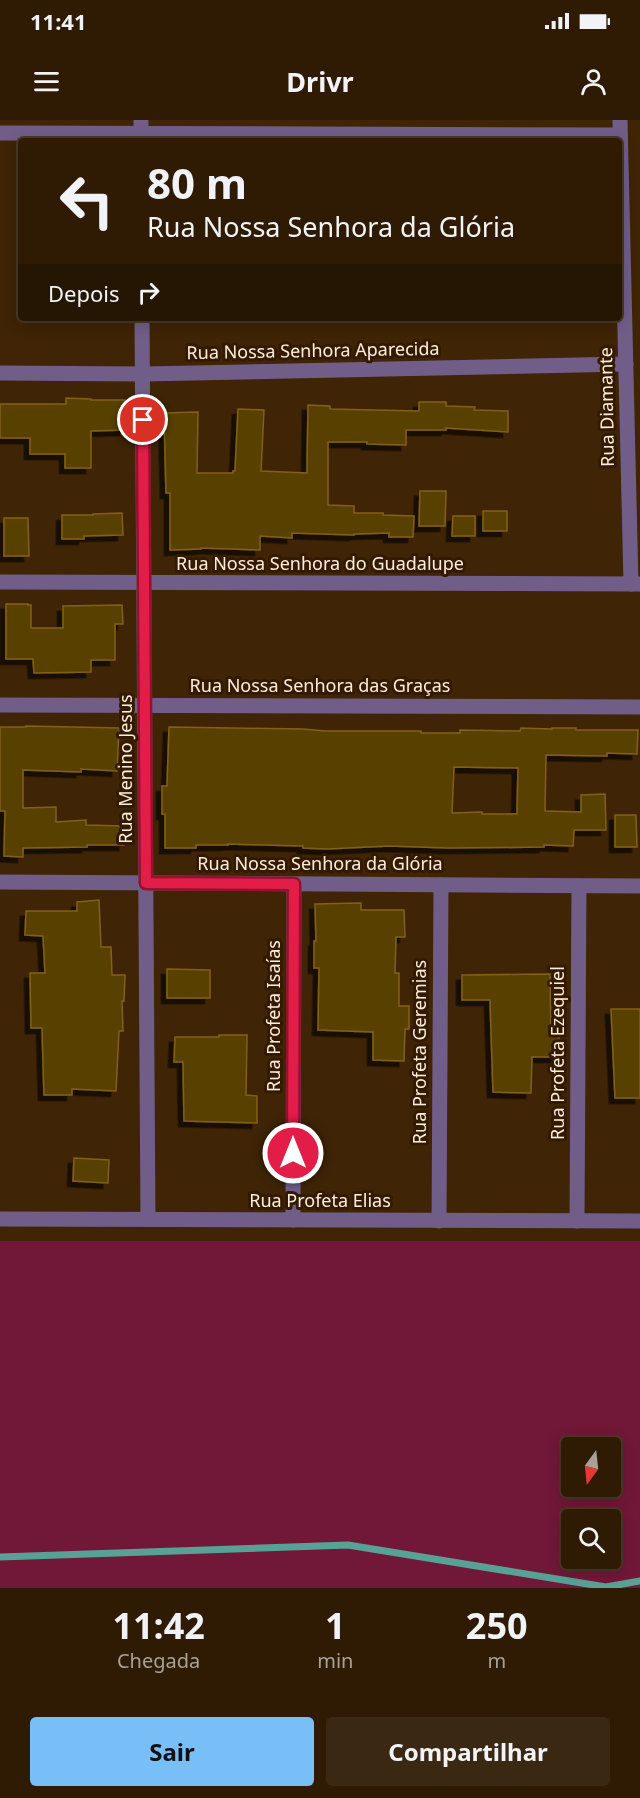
<!DOCTYPE html>
<html lang="pt">
<head>
<meta charset="utf-8">
<style>
  :root { --surface:#2f1b04; --page:#3b2813; --text:#f1f3f6; --muted:#a7a19a; --line:#4a3926; --accent:#78bff7 }
  body { margin:0; font-family:"Noto Sans",sans-serif; background:var(--page); color:var(--text); height:100vh; display:flex; flex-direction:column; font-size:22px; white-space:nowrap }
  * { box-sizing:border-box; margin:0 }
  p { font-size:20px; color:var(--muted) }
  .icon { flex:none; width:33px; height:33px; fill:none; stroke:currentColor; stroke-width:2; stroke-linecap:round; stroke-linejoin:round }
  .map { position:relative; height:1468px; overflow:hidden }
  .sheet { display:flex; flex-direction:column; background:var(--surface); flex:1 }
  .sheet>* { flex:none }
  .top-card { position:absolute; left:18px; top:18px; width:604px; height:183px; border-radius:6px; box-shadow:0 3px 15px #0003,0 0 0 2px var(--line); background:#2f1b04; color:var(--text); overflow:hidden }
  .needle { width:39px; rotate:195deg }
  .buttons { position:absolute; left:561px; top:1317px; display:grid; gap:12px }
  .buttons a { display:grid; place-items:center; width:60px; height:60px; border-radius:6px; background:var(--surface); box-shadow:0 3px 15px #0003,0 0 0 2px var(--line); font-size:30px }
  .pin { position:absolute; display:grid; place-items:center; width:51px; height:51px; color:#fff; margin:-26px; border:3px solid #fff; border-radius:50%; box-shadow:0 2px 6px #0007 }
  .me { position:absolute; width:66px; margin:-33px; rotate:0deg; stroke-linejoin:round; filter:drop-shadow(0 0 4px #0008) }
  .turn { display:flex; align-items:center; gap:21px; height:126px; padding:0 30px; font-size:27px }
  .turn .icon { width:78px; height:78px; stroke-width:2.5 }
  .turn b { display:block; font-size:42px; line-height:51px }
  .then { display:flex; align-items:center; height:57px; padding:0 30px; background:#0003; gap:12px; font-size:22px }
  .eta { display:flex; justify-content:space-evenly; align-items:center; height:102px; text-align:center }
  .eta b { font-size:36px; font-weight:700; line-height:42px }
  .cta { display:flex; gap:12px; margin-top:auto; padding:12px 30px }
  .cta a { flex:1; height:69px; border-radius:6px; background:var(--accent); color:#111; font-size:24px; font-weight:700; line-height:69px; text-align:center }
  .cta a+a { background:var(--page); color:var(--text) }
  .status { display:flex; justify-content:space-between; align-items:center; height:42px; padding:0 30px; background:var(--surface); direction:ltr }
  .status svg { height:16px; fill:currentColor }
  header { display:flex; justify-content:space-between; align-items:center; height:78px; padding:0 30px; background:var(--surface); font-size:27px; font-weight:700 }
  .map>svg:first-child { display:block }
</style>
</head>
<body>
<div class="status"><b>11:41</b><svg viewBox="0 0 49 12"><path d="M0 12V9h3v3zM5 12V6h3v6zM10 12V3h3v9zM15 12V0h3v12zM26 1h20v11H26zM47 4h2v5h-2z"/></svg></div>
<header><svg class="icon" aria-label="menu" viewBox="0 0 24 24"><path d="M4 6h16M4 12h16M4 18h16"/></svg>Drivr<svg class="icon" aria-label="person" viewBox="0 0 24 24"><circle cx="12" cy="8" r="4"/><path d="M4 21q1-7 8-7t8 7"/></svg></header>
<div class="map">
<svg width="640" height="1468" viewBox="0 0 640 1468">
  <defs>
    <filter id="shadow"><feDropShadow dx="-5.5" dy="5.5" stdDeviation="0" flood-color="#0009"/></filter>
  </defs>
  <rect width="100%" height="100%" fill="#3f2406"/>
  <path fill="#711738" fill-rule="evenodd" d="M0,1121h640v347h-640zM572,1328h38v38h-38zM572,1400h38v38h-38z"/>
  <g fill="none" stroke-linecap="round" stroke-linejoin="round">
    <path stroke="#58a195" stroke-width="7" d="M0,1437l348,-12 258,42 34,-6"/>
  </g>
  <g fill="#583f02" stroke="#826115" stroke-width="1.5" fill-rule="evenodd" filter="url(#shadow)">
    <path d="M66,278l25,1v1h34v30l-34,1v37h-26v-14h-35v-16h-30v-34h66z"/>
    <path d="M419,282h27v4l29,1 -1,3 34,1v21l-62,-4v2h-40v15l-39,-1v-2h-39v63l26,1v7h29v2l31,1 -1,21h-24v-4l-35,1v1l-62,-2v5l-32,-2v14l-59,-2v1l-31,1v-57h-4l-2,-80 34,-1 -1,61h36v-2h2l3,-62 26,1 -3,61 46,2 1,-68 22,1v3l89,2z"/>
    <path d="M420,371h26l-1,35h-26z"/>
    <rect x="483" y="391" width="24" height="20"/>
    <path d="M122,393l1,22 -39,1v3h-22v-24h31v-1z"/>
    <path d="M453,396h22v20h-23z"/>
    <path d="M4,398h24l1,38h-25z"/>
    <path d="M6,484h22v1h3v23h32v-22l59,-1 1,19h-8v36h-24v12l-57,1 -1,-14h-27z"/>
    <path d="M26,606l93,2 -2,43 -36,-2v3l-58,-2v38l33,-1v15l30,-2v5l39,1 -1,19h-37v2l-64,1v9l-19,-1 1,-45h-5v-84h26z"/>
    <path d="M169,607l134,2 23,2h95v2h39v-3l60,1 1,-3 31,1v-1h24v2h62l-1,24 -30,-1v3l-61,-1 -1,56 36,1v-17l24,-1 1,36h-32l-1,16 -29,-1v2l-95,1 -60,-2 -62,3 -24,-1v-2l-75,-2v1h-32v3h-31v-34h-3v-28h5zM454,647l64,1 -1,46h-35v-2l-30,1z"/>
    <path d="M615,695h21l1,32h-22z"/>
    <path d="M99,780l2,47h10l1,28h13l-1,26h-2l1,30h-4l-3,60 -44,-2v6h-28l-2,-67h-11l-1,-55h15l-2,-37 -18,-1 1,-24h51v-9z"/>
    <path d="M361,783v7h43l1,27h-9l-1,36h4v33h10v23h-4l-1,32 -31,-1v-28l-55,-2 1,-62h-5v-27h2l-1,-37z"/>
    <path d="M167,849l43,1v28h-43z"/>
    <path d="M550,854l1,60h8v23h-27l-1,36 -38,-1 -3,-92h-28v-25z"/>
    <path d="M611,889h29v89h-25z"/>
    <path d="M219,915h28l-1,60 11,1v27l-73,-2 -1,-59h-9l1,-25h44z"/>
    <path d="M74,1038l35,2 -1,23 -35,-2z"/>
  </g>
  <g fill="none" stroke-linecap="round" stroke-linejoin="round">
    <g stroke="#705e89" stroke-width="15">
      <path d="M141,0v21"/>
      <path d="M620,0l11,464"/>
      <path d="M0,13l620,2"/>
      <path d="M142,198l6,901"/>
      <path d="M0,253l143,1 483,-10"/>
      <path d="M0,462l640,2"/>
      <path d="M0,585l640,2"/>
      <path d="M0,762l640,4"/>
      <path d="M0,1099l640,2"/>
      <path d="M293,1100l1,-336"/>
      <path d="M439,1101l2,-336"/>
      <path d="M577,1101l2,-335"/>
    </g>
  </g>
  <g fill="none" stroke-linecap="round" stroke-linejoin="round">
    <defs>
      <path id="route" d="M143,300l3,463 148,1 -1,269"/>
    </defs>
    <use href="#route" stroke="#92132f" stroke-width="15"/>
    <use href="#route" stroke="#e11d48" stroke-width="10"/>
  </g>
  <g text-anchor="middle" stroke-width="6" stroke-linejoin="round" paint-order="stroke">
    <g font-size="18" fill="#ffeddd" stroke="#341a00">
      <text transform="translate(313 231) rotate(-1)" y="6">Rua Nossa Senhora Aparecida</text>
      <text transform="translate(607 287) rotate(-91)" y="6">Rua Diamante</text>
      <text x="320" y="450">Rua Nossa Senhora do Guadalupe</text>
      <text x="320" y="572">Rua Nossa Senhora das Graças</text>
      <text transform="translate(126 649) rotate(-90)" y="6">Rua Menino Jesus</text>
      <text x="320" y="750">Rua Nossa Senhora da Glória</text>
      <text transform="translate(274 896) rotate(-90)" y="6">Rua Profeta Isaías</text>
      <text transform="translate(420 932) rotate(-90)" y="6">Rua Profeta Geremias</text>
      <text transform="translate(558 933) rotate(-90)" y="6">Rua Profeta Ezequiel</text>
      <text x="320" y="1087">Rua Profeta Elias</text>
    </g>
  </g>
</svg>
<div class="buttons">
<a><svg class="needle" viewBox="-14 -14 28 28"><path d="M0-13l5 13h-10z" fill="#e53935"/><path d="M0 13l5-13h-10z" fill="#a7a19a"/></svg></a>
<a><svg class="icon" aria-label="search" viewBox="0 0 24 24"><circle cx="10" cy="10" r="6"/><path d="M15 15l6 6"/></svg></a>
</div>
<div class="pin" style="left:143px;top:300px;background:#d93025"><svg class="icon" aria-label="arrive" viewBox="0 0 24 24"><path d="M6 21V4h12l-3 4 3 4H6"/></svg></div>
<svg class="me" style="left:293px;top:1033px" viewBox="-20 -20 40 40"><circle r="17" fill="#e11d48" stroke="#fff" stroke-width="3"/><path d="M0-11L8 9 0 5-8 9z" fill="#fff"/></svg>
<div class="top-card">
<div class="turn"><svg class="icon" aria-label="left" viewBox="0 0 24 24"><path d="M17 20v-9H6M10 6l-5 5 5 5"/></svg><div><b>80 m</b>Rua Nossa Senhora da Glória</div></div>
<div class="then">Depois<svg class="icon" aria-label="right" viewBox="0 0 24 24"><path d="M7 20v-9h11M14 6l5 5-5 5"/></svg></div>
</div>
</div>
<section class="sheet">
<div class="eta">
<div><b>11:42</b><p>Chegada</p></div>
<div><b>1</b><p>min</p></div>
<div><b>250</b><p>m</p></div>
</div>
<div class="cta"><a>Sair</a><a>Compartilhar</a></div>
</section>
</body>
</html>
